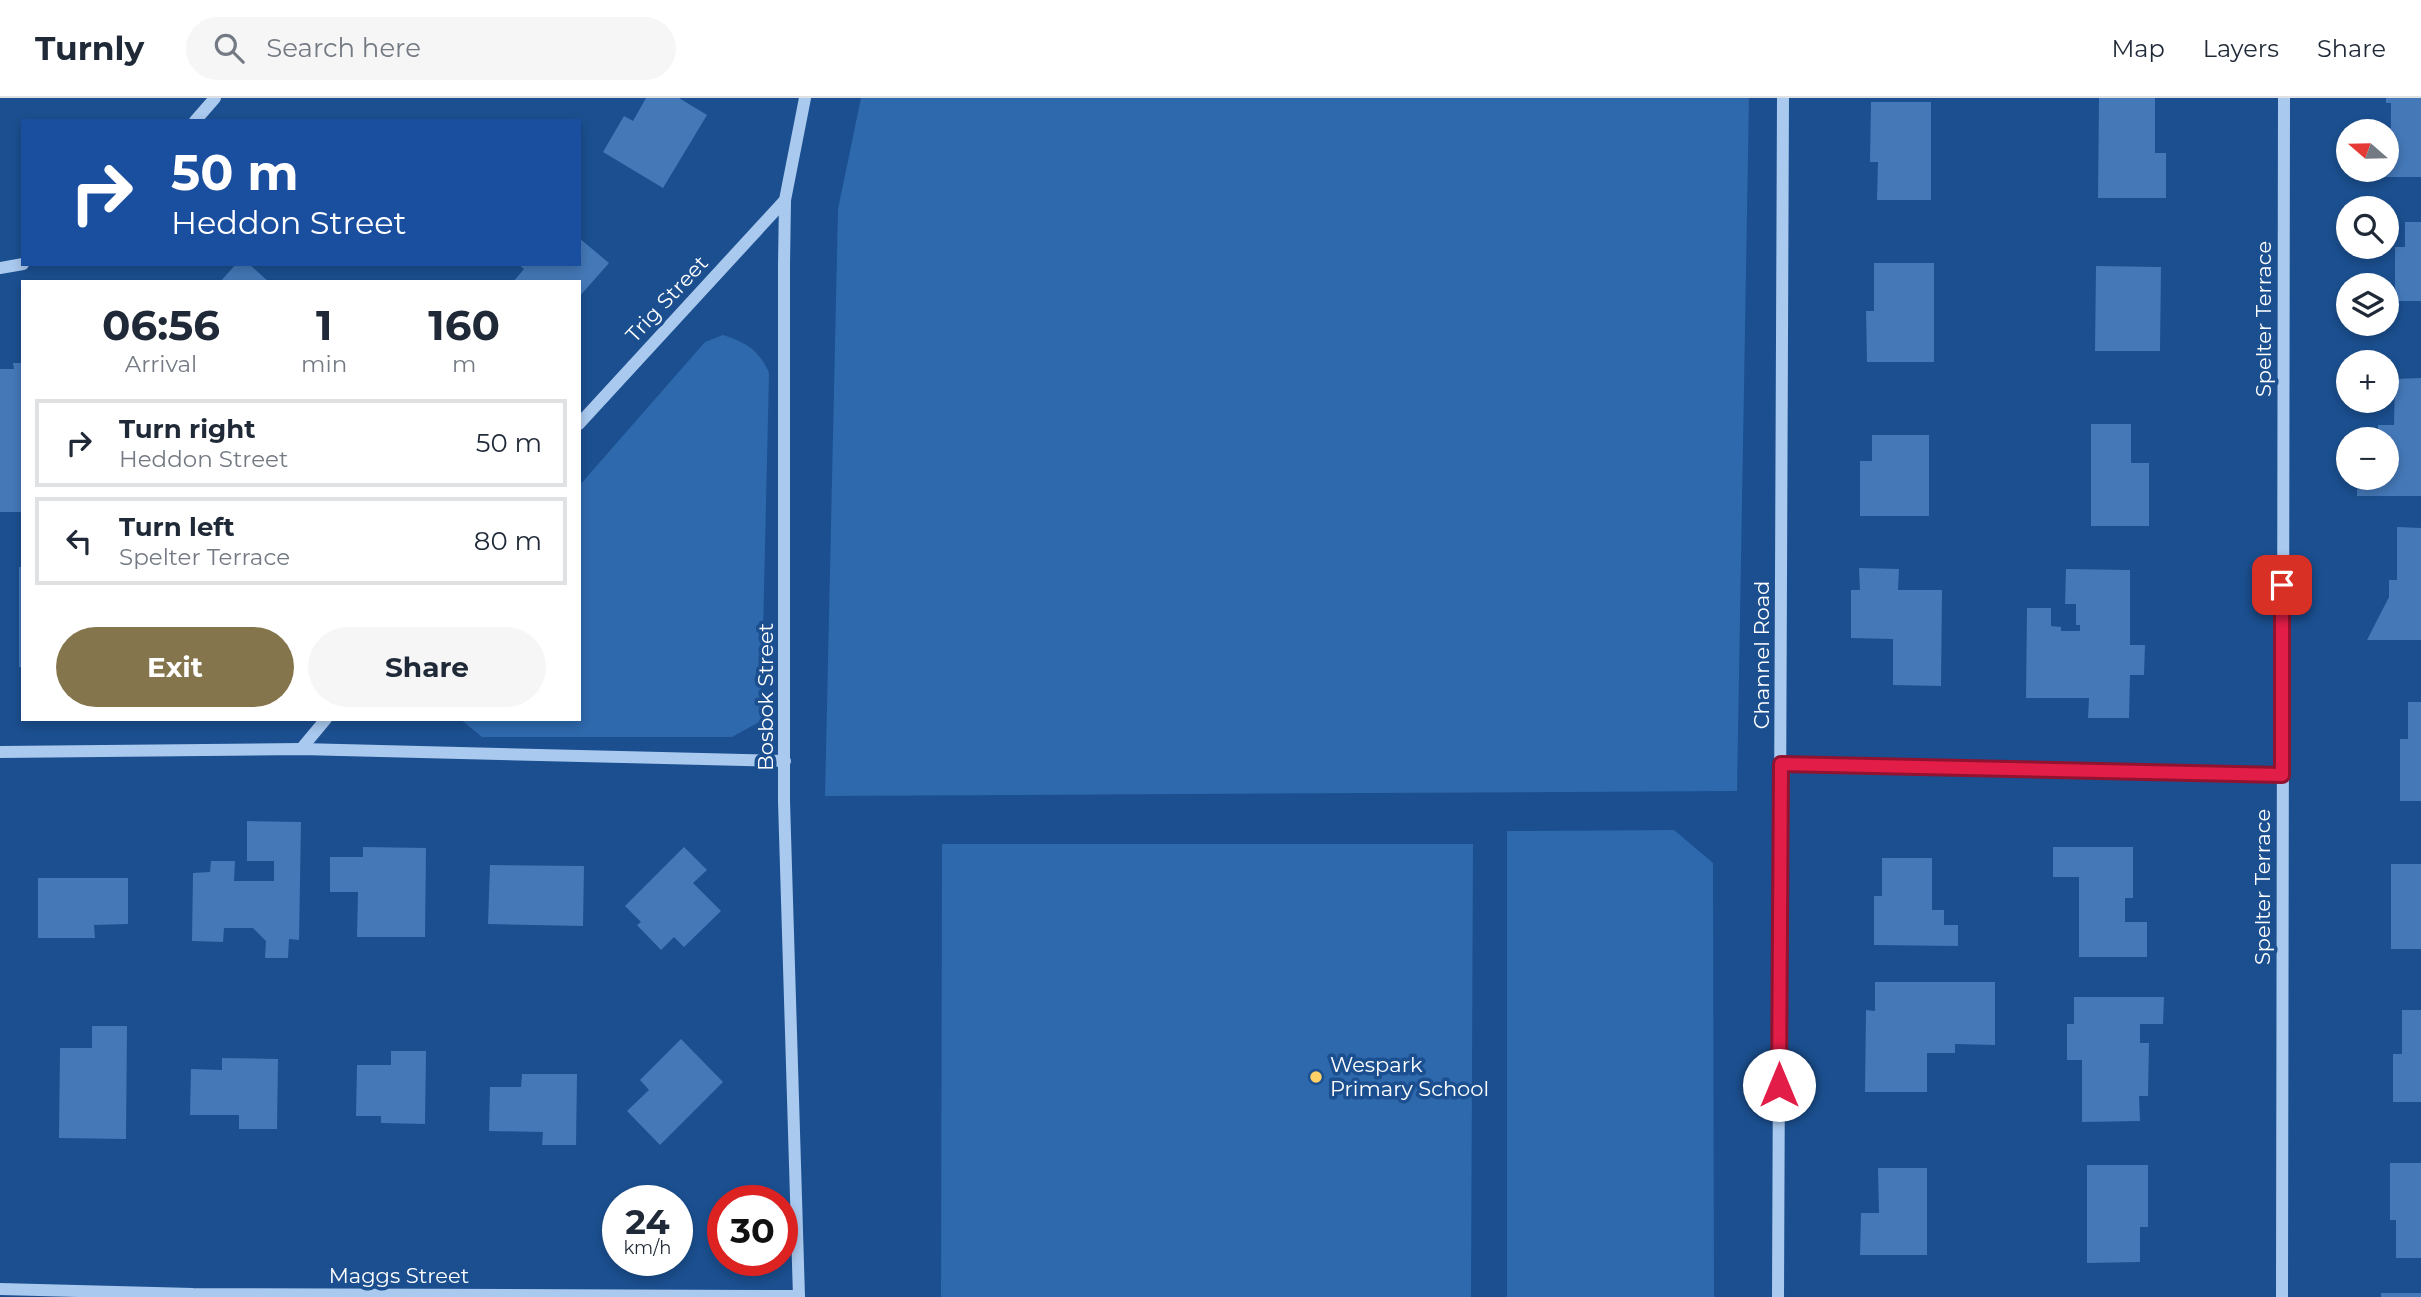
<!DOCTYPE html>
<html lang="en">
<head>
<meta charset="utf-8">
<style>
  :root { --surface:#fff; --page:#f6f6f7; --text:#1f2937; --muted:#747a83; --line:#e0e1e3; --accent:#84754c }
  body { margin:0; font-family:Montserrat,sans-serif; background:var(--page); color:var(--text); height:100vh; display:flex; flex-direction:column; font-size:26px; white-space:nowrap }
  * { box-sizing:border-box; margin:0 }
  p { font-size:23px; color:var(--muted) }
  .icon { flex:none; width:38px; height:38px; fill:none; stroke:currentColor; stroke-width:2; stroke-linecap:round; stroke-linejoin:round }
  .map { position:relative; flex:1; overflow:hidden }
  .details { position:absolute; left:21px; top:182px; width:560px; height:441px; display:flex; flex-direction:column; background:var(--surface); border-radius:0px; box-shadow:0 4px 10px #0003 }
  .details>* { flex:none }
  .top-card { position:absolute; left:21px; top:21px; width:560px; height:147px; border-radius:0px; box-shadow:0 4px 10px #0003; background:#1a4fa0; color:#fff; overflow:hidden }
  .needle { width:46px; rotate:290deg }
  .buttons { position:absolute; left:2336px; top:21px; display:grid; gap:14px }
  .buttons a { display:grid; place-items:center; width:63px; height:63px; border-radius:50%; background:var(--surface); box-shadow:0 4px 10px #0003; font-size:35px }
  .speed { position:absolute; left:602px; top:1087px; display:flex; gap:14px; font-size:35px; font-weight:700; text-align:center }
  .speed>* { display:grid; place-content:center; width:91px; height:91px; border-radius:50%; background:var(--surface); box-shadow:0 4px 10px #0003; line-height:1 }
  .speed small { font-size:18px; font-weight:400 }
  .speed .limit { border:10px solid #d22; background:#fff; color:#111 }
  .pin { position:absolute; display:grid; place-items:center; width:60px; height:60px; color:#fff; margin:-30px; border-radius:14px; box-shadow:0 4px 10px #0006 }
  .me { position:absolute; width:77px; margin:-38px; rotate:0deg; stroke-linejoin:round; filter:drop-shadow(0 0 5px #0008) }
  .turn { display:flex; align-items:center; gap:24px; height:147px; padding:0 35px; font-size:32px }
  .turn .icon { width:91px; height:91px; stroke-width:2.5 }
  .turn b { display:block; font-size:49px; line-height:60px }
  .eta { display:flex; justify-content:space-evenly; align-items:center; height:119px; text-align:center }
  .eta b { font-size:42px; font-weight:700; line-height:49px }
  .action { display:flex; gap:14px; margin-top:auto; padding:14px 35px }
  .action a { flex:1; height:80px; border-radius:42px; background:var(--accent); color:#fff; font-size:28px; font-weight:700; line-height:80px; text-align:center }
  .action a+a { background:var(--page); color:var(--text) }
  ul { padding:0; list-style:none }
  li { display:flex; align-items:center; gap:21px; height:88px; margin:0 14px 10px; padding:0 21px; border:4px solid var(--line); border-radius:0px }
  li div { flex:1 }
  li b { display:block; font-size:26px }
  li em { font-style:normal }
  header { display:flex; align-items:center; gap:42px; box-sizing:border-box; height:98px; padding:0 35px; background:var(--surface); border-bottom:2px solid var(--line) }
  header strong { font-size:33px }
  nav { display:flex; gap:38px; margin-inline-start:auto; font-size:24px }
  .search { width:490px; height:63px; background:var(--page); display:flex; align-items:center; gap:18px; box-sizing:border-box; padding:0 24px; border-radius:38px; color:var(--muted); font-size:26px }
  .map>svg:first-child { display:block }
</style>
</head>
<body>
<header>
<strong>Turnly</strong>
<div class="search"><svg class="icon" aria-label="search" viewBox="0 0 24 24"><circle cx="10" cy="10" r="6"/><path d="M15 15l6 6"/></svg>Search here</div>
<nav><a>Map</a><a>Layers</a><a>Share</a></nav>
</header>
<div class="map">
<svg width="2421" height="1199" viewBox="0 0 2421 1199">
  <rect width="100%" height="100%" fill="#1b4f8f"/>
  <g fill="#2e69ad">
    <path d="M861,0h888l-12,693 -912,5 13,-587z"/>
    <path d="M723,237c23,7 37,16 46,38l-8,348 -29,16h-250l-22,-18h119v-233l126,-144z"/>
    <path d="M1674,732l39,33 1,434h-207v-466z"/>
    <path d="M942,746h531l-2,453h-530z"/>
  </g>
  <g fill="#4478b7">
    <path d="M646,0h33l28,17 -44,73 -60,-36 21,-36 9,5z"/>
    <path d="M2099,0h56v55h11v45h-68z"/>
    <path d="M2386,0h35v79h-43v-7h9v-30h4v-37h-5z"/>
    <path d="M1871,4h60v98h-54l1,-38h-8z"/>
    <path d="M2405,124h16v79h-26v-54h10z"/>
    <path d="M579,140l30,25 -30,34v-15h-66l11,-13 -6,-5h61z"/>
    <path d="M1874,165h60v99h-67l-1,-51h8z"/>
    <path d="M236,166h13l20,18h-49z"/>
    <path d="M2096,168l65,1 -1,84h-65z"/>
    <path d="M13,265h10v149h-23v-143h14z"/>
    <path d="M2421,280v118h-64v-18h30v-39h-9v-14h16l1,-46z"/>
    <path d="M2091,326h40v39h18v63h-58z"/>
    <path d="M1872,337h57v81h-69v-55h12z"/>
    <path d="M2397,429l24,1v112h-54l22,-43v-17h8z"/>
    <path d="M19,469h4v101l-4,-1z"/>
    <path d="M1859,470l40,1 -1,21h44l-1,96 -48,-1v-46l-42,-1v-48h9z"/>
    <path d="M2066,471l64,1v75h15l-1,30h-14l-1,43h-41l1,-20h-63l1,-90h24v18l10,1v4h19v-6h-4v-21h-11z"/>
    <path d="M2408,604h13v99h-21v-62h8z"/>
    <path d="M247,723l54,1 -2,118 -10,-1 -1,19h-23l1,-17 -13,-13h-29l-1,14 -31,-1 1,-68 17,-1 1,-11h24l-1,20h40v-20h-27z"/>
    <path d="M363,749l63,1 -1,89h-68l1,-45h-28v-35h33z"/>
    <path d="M684,749l23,23 -14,13 28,28 -37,36 -10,-10 -13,13 -24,-25 4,-3 -16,-16z"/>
    <path d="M2053,749h80v51h-8v24h22v35h-68v-80h-26z"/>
    <path d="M1882,760h50v52h12v15h14v21l-84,-1v-49h8z"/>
    <rect x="2391" y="766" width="30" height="85"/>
    <path d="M490,767l94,1 -1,60 -95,-2z"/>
    <path d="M38,780h90v46l-34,1 1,13h-57z"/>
    <path d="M1875,884h120v63l-40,-1v9h-28v39h-62l1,-82 9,1z"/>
    <path d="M2074,899h90l-1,27h-23v19h9l-1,53h-9l1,25 -58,1v-62h-15v-36h7z"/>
    <path d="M2402,912h19v92h-28v-48h9z"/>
    <path d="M92,928h35l-1,113 -67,-1 1,-90h32z"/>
    <path d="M681,941l42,43 -63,63 -33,-34 22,-21 -9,-10z"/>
    <path d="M391,953h35l-1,73 -44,-1v-7h-25l1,-51h34z"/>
    <path d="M222,960l56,1 -1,70h-38v-14h-49l1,-46 31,1z"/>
    <path d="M522,976h55l-1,71h-34l1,-13 -54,-1 1,-44h31z"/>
    <path d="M2390,1065h31v95h-25v-38h-6z"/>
    <path d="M2087,1067h61v62h-8v35l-53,1z"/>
    <path d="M1878,1070h49v87h-67l1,-42h18z"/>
    <rect x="2381" y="1195" width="40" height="4"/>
  </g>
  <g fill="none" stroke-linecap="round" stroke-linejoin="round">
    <g stroke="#a9c9ee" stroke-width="12">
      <path d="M195,23l20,-23"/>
      <path d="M0,170l23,-4"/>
      <path d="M579,326l206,-224"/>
      <path d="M301,651l25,-30"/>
      <path d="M0,654l301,-3 484,12"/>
      <path d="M1781,666l501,11"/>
      <path d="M0,1191l193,5 606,2"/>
      <path d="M799,1199l-15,-496v-536l1,-65 20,-102"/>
      <path d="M1778,1199l5,-1199"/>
      <path d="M2282,1199l2,-1199"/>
    </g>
  </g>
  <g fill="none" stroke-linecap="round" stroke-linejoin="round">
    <defs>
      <path id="route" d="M1779,987l2,-321 501,11v-190"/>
    </defs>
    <use href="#route" stroke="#92132f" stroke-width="18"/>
    <use href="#route" stroke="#e11d48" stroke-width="12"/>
  </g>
  <circle fill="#ffd166" stroke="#1b4f8f" stroke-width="2.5" cx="1316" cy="979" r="7"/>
  <g text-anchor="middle" stroke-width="7" stroke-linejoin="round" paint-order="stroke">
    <g font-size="21" fill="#fff" stroke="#1b4f8f">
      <text transform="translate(667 201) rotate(-47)" y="7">Trig Street</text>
      <text transform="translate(2264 221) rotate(-90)" y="7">Spelter Terrace</text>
      <text transform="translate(1762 557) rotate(-90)" y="7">Channel Road</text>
      <text transform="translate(766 599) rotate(-90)" y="7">Bosbok Street</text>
      <text transform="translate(2263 789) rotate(-90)" y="7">Spelter Terrace</text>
      <text x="399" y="1185">Maggs Street</text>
    </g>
    <g font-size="21" fill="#fff" stroke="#1b4f8f" text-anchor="start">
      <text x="1330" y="974">Wespark<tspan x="1330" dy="24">Primary School</tspan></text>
    </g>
  </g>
</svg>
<div class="buttons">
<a><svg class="needle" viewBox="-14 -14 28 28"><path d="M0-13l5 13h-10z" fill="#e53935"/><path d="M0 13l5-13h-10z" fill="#747a83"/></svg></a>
<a><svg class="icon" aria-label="search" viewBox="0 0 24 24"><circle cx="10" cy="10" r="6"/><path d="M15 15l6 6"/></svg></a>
<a><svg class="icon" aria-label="layers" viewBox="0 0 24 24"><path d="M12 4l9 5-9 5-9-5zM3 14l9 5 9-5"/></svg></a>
<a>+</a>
<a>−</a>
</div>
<div class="speed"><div>24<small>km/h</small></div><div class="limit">30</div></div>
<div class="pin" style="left:2282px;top:487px;background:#d93025"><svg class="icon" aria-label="arrive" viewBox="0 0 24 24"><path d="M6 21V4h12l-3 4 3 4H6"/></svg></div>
<svg class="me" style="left:1779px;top:987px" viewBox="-20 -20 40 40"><circle r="19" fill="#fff"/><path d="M0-13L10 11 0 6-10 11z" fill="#e11d48"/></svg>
<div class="top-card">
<div class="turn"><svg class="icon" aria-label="right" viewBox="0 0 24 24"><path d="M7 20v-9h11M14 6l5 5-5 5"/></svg><div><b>50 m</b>Heddon Street</div></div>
</div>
<section class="details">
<div class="eta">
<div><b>06:56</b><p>Arrival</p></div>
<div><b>1</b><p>min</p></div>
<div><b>160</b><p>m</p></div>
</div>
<ul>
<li><svg class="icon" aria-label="right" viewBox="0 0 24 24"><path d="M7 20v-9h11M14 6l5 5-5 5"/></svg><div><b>Turn right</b><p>Heddon Street</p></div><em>50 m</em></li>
<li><svg class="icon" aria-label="left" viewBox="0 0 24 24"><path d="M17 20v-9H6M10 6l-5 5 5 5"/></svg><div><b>Turn left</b><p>Spelter Terrace</p></div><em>80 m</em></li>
</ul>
<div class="action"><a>Exit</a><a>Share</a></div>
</section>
</div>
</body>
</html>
